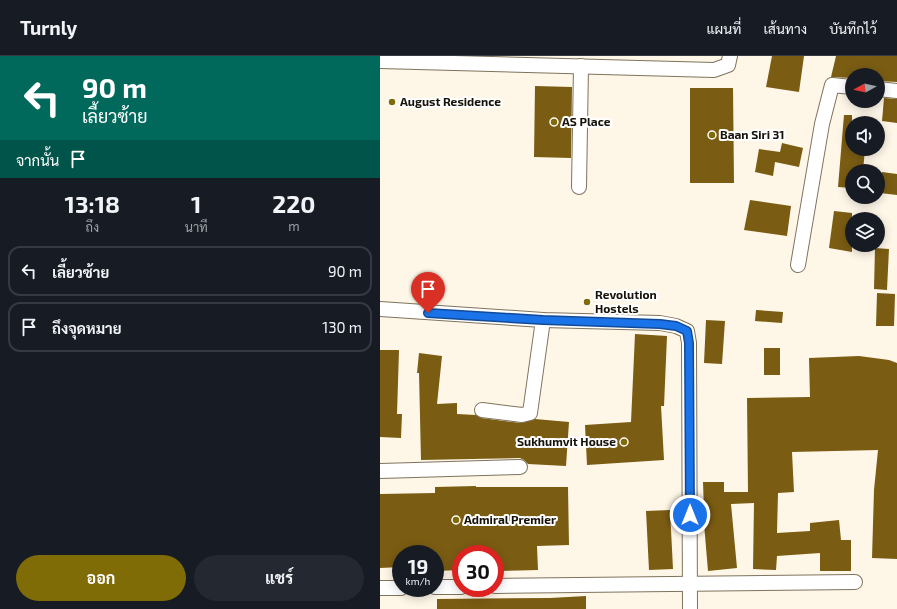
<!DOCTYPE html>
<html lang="th">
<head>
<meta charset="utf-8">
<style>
  :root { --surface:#171b24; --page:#242831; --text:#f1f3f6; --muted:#9ea1a6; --line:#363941; --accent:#806c07 }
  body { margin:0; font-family:"Exo 2",Sarabun,sans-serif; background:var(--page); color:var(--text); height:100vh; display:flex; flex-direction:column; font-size:15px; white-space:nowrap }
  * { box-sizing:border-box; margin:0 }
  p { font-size:13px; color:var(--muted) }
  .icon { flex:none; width:22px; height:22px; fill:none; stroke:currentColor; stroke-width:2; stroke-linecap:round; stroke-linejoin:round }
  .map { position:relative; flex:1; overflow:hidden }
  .details { display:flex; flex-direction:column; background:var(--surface); width:380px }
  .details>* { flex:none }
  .banner { background:#00695c; color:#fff; overflow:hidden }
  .needle { width:26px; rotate:262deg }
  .buttons { position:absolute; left:465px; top:12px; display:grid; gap:8px }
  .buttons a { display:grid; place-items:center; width:40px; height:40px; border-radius:50%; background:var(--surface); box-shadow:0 2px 10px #0003; font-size:20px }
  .speed { position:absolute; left:12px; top:489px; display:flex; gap:8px; font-size:20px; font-weight:700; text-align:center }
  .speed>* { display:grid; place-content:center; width:52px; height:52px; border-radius:50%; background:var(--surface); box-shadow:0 2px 10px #0003; line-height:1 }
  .speed small { font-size:10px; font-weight:400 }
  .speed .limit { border:6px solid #d22; background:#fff; color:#111 }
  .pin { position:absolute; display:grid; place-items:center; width:34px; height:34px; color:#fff; margin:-41px -17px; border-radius:50% 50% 50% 0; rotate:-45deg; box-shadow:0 0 4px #0007 }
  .pin .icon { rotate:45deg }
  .me { position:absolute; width:44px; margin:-22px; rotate:0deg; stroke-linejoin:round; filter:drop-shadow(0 0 3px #0008) }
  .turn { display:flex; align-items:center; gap:14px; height:84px; padding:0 16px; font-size:18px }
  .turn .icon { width:52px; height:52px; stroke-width:2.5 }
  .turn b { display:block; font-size:28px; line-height:34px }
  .then { display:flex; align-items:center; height:38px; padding:0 16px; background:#0003; gap:8px; font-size:15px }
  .eta { display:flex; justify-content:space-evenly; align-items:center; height:68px; text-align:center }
  .eta b { font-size:24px; font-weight:700; line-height:28px }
  .primary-button { display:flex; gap:8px; margin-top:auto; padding:8px 16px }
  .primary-button a { flex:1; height:46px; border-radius:24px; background:var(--accent); color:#fff; font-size:16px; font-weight:700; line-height:46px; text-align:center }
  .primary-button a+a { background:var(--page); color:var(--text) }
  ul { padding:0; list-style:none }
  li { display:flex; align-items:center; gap:12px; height:50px; margin:0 8px 6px; padding:0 8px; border:2px solid var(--line); border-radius:12px }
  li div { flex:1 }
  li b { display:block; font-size:15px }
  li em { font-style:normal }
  header { display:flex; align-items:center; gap:24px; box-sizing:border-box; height:56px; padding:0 20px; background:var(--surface); border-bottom:1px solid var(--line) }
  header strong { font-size:19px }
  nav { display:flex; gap:22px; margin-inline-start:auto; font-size:14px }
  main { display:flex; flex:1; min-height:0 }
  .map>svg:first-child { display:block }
</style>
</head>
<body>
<header>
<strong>Turnly</strong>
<nav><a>แผนที่</a><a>เส้นทาง</a><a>บันทึกไว้</a></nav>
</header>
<main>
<section class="details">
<div class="banner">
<div class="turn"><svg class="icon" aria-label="left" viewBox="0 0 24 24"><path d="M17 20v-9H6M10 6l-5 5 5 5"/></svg><div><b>90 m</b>เลี้ยวซ้าย</div></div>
<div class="then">จากนั้น<svg class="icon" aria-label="arrive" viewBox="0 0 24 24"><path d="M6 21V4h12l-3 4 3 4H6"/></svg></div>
</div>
<div class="eta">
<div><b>13:18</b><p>ถึง</p></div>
<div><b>1</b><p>นาที</p></div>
<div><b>220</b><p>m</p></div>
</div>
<ul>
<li><svg class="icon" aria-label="left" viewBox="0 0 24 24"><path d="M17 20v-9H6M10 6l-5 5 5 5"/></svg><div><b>เลี้ยวซ้าย</b></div><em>90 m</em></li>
<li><svg class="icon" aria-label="arrive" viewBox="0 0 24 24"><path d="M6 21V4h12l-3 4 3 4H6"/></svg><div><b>ถึงจุดหมาย</b></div><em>130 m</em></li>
</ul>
<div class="primary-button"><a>ออก</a><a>แชร์</a></div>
</section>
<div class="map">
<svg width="517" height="553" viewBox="0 0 517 553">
  <rect width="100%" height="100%" fill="#fef6e7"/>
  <g fill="#7a5c13">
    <path d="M392,0h32l-5,36 -33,-5z"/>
    <path d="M456,0h61v26l-19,-1v-6h-26v3l-21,-1z"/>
    <path d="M155,30l37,1 -1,71 -37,-1z"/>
    <path d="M310,32h43l1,95h-44z"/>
    <path d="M504,42l13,1v24l-15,-2z"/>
    <path d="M464,59h8v34h13l-2,22h-11v17l-14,-1z"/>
    <path d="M402,87l21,5 -4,19 -24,-5 -2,14 -18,-4 4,-23 21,3z"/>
    <path d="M502,116l15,2v21l-17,-2z"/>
    <path d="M370,144l41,6 -4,30 -43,-6z"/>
    <path d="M454,155l18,2v39l-23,-4z"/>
    <path d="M495,192l14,1 -2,41 -13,-1z"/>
    <path d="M497,237l18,1 -1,32h-18z"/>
    <path d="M376,254l27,2 -1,11 -27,-2z"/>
    <path d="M326,264l19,1 -3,43 -18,-1z"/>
    <path d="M255,278l32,2 -3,70h-3l3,54 -77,5 -2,-40 46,-3z"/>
    <rect x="384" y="292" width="16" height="27"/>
    <path d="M0,294h19l-2,64h5l-1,24 -21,-1z"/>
    <path d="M39,297l23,3 -5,48 20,-1v11l19,1 5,3 40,5 14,-4 34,3 -3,44 -38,-2 -4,-4 -4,-2 -99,2 -2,-87h-2z"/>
    <path d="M479,300l30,4 8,3v196l-25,-1 2,-68 4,-40 -86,2 2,40 -16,1 -1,40 33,-2v-8l29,-3 2,20h10v31h-31v-18l-43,3 -1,14 -23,-1 1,-66 -23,1 6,64 -29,3 -5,-59h1l-1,-30h21v10h24l-1,-94 63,-1 -1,-39z"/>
    <path d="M96,430v1h92l1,58 -32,1 1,24 -43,1v-17h-34v16l-25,1v-17h-35v13l-21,1v-74l55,-1v-6z"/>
    <path d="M290,454l3,59 -24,1 -3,-59z"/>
    <path d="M206,540v13h-149v-10l113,-1z"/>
  </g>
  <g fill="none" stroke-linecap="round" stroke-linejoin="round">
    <defs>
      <g id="minor">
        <path d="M0,5l334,9 14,-5 2,-9"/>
        <path d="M498,33l19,2"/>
        <path d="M199,131l2,-121"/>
        <path d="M418,209l24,-141 10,-39 20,2"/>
        <path d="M0,253l163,11 117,3 16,3 11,5 2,12 1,266"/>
        <path d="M102,354l40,5 8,-2 13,-93"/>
        <path d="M0,415l140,-4"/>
        <path d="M115,530l360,-4"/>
        <path d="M55,531h26"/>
        <path d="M0,532h21"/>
      </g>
    </defs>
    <use href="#minor" stroke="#7e735d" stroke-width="16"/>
    <use href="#minor" stroke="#fff" stroke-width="14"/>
  </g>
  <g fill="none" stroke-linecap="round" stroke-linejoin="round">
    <defs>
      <path id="route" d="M48,257l115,7 117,4 16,2 11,5 2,12 1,172"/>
    </defs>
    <use href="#route" stroke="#114b97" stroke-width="10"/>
    <use href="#route" stroke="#1a73e8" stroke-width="7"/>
  </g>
  <g fill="#806c07" stroke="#fff" stroke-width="1.5">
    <circle cx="12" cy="46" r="4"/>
    <circle cx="174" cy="66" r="4"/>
    <circle cx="332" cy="79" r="4"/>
    <circle cx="207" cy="246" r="4"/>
    <circle cx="244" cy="386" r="4"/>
    <circle cx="76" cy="464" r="4"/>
  </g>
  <g text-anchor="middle" stroke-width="4" stroke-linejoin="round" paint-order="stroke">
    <g font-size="12" font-weight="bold" fill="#17130a" stroke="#fff" text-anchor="start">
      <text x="20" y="50">August Residence</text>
      <text x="182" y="70">AS Place</text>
      <text x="340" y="83">Baan Siri 31</text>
      <text x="215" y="243">Revolution<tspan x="215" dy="14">Hostels</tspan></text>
      <text x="236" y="390" text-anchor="end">Sukhumvit House</text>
      <text x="84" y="468">Admiral Premier</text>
    </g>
  </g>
</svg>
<div class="buttons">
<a><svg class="needle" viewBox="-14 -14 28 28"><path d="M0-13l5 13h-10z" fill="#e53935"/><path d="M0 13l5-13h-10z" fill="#9ea1a6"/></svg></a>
<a><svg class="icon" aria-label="sound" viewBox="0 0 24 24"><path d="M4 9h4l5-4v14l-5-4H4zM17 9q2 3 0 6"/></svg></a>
<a><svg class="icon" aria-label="search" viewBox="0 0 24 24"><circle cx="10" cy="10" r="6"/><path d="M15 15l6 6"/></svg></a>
<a><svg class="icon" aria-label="layers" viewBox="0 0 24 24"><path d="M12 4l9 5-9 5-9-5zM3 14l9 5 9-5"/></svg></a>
</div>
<div class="speed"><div>19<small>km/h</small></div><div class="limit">30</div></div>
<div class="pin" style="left:48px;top:257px;background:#d93025"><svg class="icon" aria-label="arrive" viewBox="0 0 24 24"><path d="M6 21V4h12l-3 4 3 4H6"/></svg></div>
<svg class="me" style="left:310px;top:459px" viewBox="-20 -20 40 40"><circle r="17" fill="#1a73e8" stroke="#fff" stroke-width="3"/><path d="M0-11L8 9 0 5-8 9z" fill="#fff"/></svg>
</div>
</main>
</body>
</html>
